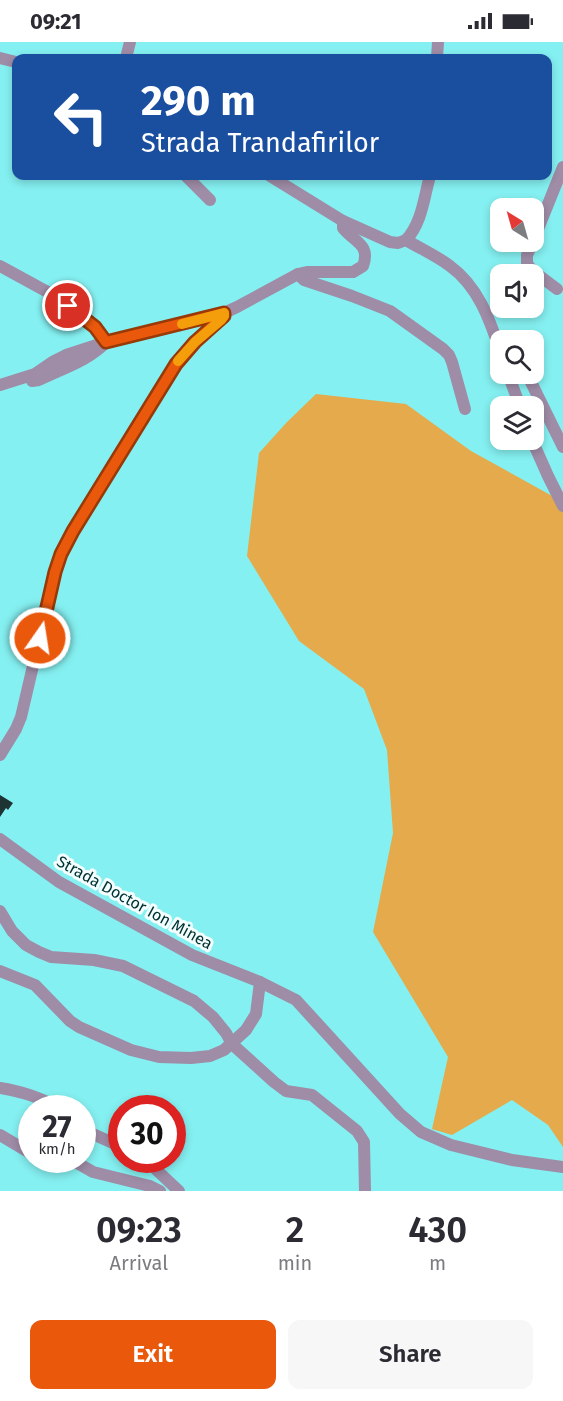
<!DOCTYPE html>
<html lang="en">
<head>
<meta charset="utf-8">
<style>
  :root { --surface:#fff; --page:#f7f7f7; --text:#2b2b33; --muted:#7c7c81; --accent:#ea580c }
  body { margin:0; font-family:"Fira Sans",sans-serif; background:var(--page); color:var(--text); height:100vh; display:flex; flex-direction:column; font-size:22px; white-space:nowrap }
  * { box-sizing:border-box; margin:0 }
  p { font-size:20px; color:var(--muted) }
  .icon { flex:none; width:33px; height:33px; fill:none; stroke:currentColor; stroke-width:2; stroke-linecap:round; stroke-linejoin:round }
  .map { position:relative; height:1149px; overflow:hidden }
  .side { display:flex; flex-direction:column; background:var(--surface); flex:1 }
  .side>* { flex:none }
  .hud { position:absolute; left:12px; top:12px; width:540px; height:126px; border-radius:12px; box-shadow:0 3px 9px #0003; background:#1a4fa0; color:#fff; overflow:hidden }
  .needle { width:39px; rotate:323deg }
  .tools { position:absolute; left:490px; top:156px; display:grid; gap:12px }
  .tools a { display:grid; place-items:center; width:54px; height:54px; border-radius:12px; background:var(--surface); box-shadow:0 3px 9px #0003; font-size:30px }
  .speed { position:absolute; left:18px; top:1053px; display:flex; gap:12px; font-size:30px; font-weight:700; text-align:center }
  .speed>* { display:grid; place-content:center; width:78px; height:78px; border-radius:50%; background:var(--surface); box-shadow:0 3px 9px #0003; line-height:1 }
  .speed small { font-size:15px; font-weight:400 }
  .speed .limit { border:9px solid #d22; background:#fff; color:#111 }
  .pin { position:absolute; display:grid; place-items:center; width:51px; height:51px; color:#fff; margin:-26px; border:3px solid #fff; border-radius:50%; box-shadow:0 2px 6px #0007 }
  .me { position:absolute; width:66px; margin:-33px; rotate:13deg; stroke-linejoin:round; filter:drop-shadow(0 0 4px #0008) }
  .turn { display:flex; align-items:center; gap:21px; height:126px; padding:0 30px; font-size:27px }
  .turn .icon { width:78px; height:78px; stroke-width:2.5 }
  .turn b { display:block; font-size:42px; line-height:51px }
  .eta { display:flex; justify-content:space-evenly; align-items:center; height:102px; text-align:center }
  .eta b { font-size:36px; font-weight:600; line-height:42px }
  .cta { display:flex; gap:12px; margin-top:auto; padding:12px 30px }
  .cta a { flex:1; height:69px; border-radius:12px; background:var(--accent); color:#fff; font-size:24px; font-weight:600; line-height:69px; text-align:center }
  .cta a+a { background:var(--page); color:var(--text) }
  .status { display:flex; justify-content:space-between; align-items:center; height:42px; padding:0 30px; background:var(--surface); direction:ltr }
  .status svg { height:16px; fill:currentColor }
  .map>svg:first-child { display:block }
</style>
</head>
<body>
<div class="status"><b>09:21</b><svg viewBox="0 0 49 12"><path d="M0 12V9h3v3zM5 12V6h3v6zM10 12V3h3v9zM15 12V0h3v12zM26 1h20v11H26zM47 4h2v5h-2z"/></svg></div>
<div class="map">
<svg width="563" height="1149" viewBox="0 0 563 1149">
  <rect width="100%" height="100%" fill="#85f0f1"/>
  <path fill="#e5aa4b" d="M316,352l90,10 65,47 92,51v645l-15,-22 -36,-25 -60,35 -20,-6 16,-72 -75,-125 20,-99 -6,-83 -23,-61 -65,-48 -52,-85 12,-103 28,-31z"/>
  <path fill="#1e3334" d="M0,753l13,8 -5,7 -2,-2 -6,9z"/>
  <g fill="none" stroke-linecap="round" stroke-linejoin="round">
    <g stroke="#9f8ca7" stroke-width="12">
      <path d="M0,16l16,4"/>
      <path d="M126,16l4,-16"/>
      <path d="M437,16l1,-16"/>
      <path d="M186,134l24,24"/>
      <path d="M270,134l73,45 47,21 8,1 8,-3c15,9 31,16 44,26 29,21 40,55 51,87"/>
      <path d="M534,197l29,-72"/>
      <path d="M406,198c16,-17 18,-43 24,-64"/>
      <path d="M533,200l-6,13v9l6,7 24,18"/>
      <path d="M0,224l55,30 40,31 11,15c-16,18 -45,27 -67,38l-7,1"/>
      <path d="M298,232l6,6 48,16 38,15 53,38 6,6 3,7 13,47"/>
      <path d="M508,332l12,32"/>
      <path d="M527,332l36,73"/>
      <path d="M0,343l35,-11 19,-13 12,-6 40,-13 118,-29 13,-6 61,-33 9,-2h46l10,-6c8,-22 -9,-24 -20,-38v-7"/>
      <path d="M532,398l16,36 15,30"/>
      <path d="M0,713l16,-26 5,-12 34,-145 6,-18 12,-23 103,-167 19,-22 26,-22 3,-4v-3"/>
      <path d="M0,797l59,43 133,73 68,27 -4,32 -10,16 -22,20 -14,6 -19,2 -32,-1 -28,-7 -52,-23 -9,-6 -35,-36 -35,-14"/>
      <path d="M0,869l12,20 14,14 13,7 12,5 43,3 29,6 71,35 19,16 13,16 6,11 42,38 12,9 26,4 45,36 7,11 1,49"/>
      <path d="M260,940l36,18 104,114 21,18 30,13 61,15 51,7"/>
      <path d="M0,1046c24,4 38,9 60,20"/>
      <path d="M82,1086l4,3 36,16"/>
      <path d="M0,1093l32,19"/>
      <path d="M43,1118c9,1 17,3 25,0"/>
      <path d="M72,1118l21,12 57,14 10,5"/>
      <path d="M146,1118l33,31"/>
    </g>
  </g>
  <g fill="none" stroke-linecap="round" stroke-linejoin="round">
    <defs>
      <path id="route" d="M40,596l15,-66 6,-18 12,-23 103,-167 19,-22 29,-26v-3l-118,29 -11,-15 -27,-21"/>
    </defs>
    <use href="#route" stroke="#983908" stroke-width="15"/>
    <use href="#route" stroke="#ea580c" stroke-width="10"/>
    <path stroke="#f59e0b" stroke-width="10" d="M178,319l17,-19 26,-22 3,-4v-3l-42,11"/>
  </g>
  <g text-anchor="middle" stroke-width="6" stroke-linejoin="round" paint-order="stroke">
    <g font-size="16" fill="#003132" stroke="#f5fefe">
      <text transform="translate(135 860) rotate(29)" y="6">Strada Doctor Ion Minea</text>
    </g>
  </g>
</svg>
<div class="tools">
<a><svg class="needle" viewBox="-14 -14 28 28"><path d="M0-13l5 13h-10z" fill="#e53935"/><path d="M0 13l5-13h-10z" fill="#7c7c81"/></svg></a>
<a><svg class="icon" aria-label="sound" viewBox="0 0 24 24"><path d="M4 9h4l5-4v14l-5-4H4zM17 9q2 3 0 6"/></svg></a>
<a><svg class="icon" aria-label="search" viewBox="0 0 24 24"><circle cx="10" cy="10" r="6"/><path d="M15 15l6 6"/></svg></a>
<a><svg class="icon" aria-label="layers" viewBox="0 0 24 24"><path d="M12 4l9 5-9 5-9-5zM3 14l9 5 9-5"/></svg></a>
</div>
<div class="speed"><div>27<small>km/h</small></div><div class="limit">30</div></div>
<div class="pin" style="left:68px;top:264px;background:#d93025"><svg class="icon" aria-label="arrive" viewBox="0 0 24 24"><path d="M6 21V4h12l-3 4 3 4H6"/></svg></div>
<svg class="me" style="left:40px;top:596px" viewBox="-20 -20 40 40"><circle r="17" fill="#ea580c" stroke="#fff" stroke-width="3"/><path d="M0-11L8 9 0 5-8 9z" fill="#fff"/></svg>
<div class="hud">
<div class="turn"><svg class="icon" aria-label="left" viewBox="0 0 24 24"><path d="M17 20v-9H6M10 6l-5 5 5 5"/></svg><div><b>290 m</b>Strada Trandafirilor</div></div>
</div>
</div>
<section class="side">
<div class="eta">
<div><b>09:23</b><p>Arrival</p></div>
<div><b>2</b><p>min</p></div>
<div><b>430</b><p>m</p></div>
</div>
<div class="cta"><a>Exit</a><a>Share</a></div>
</section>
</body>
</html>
